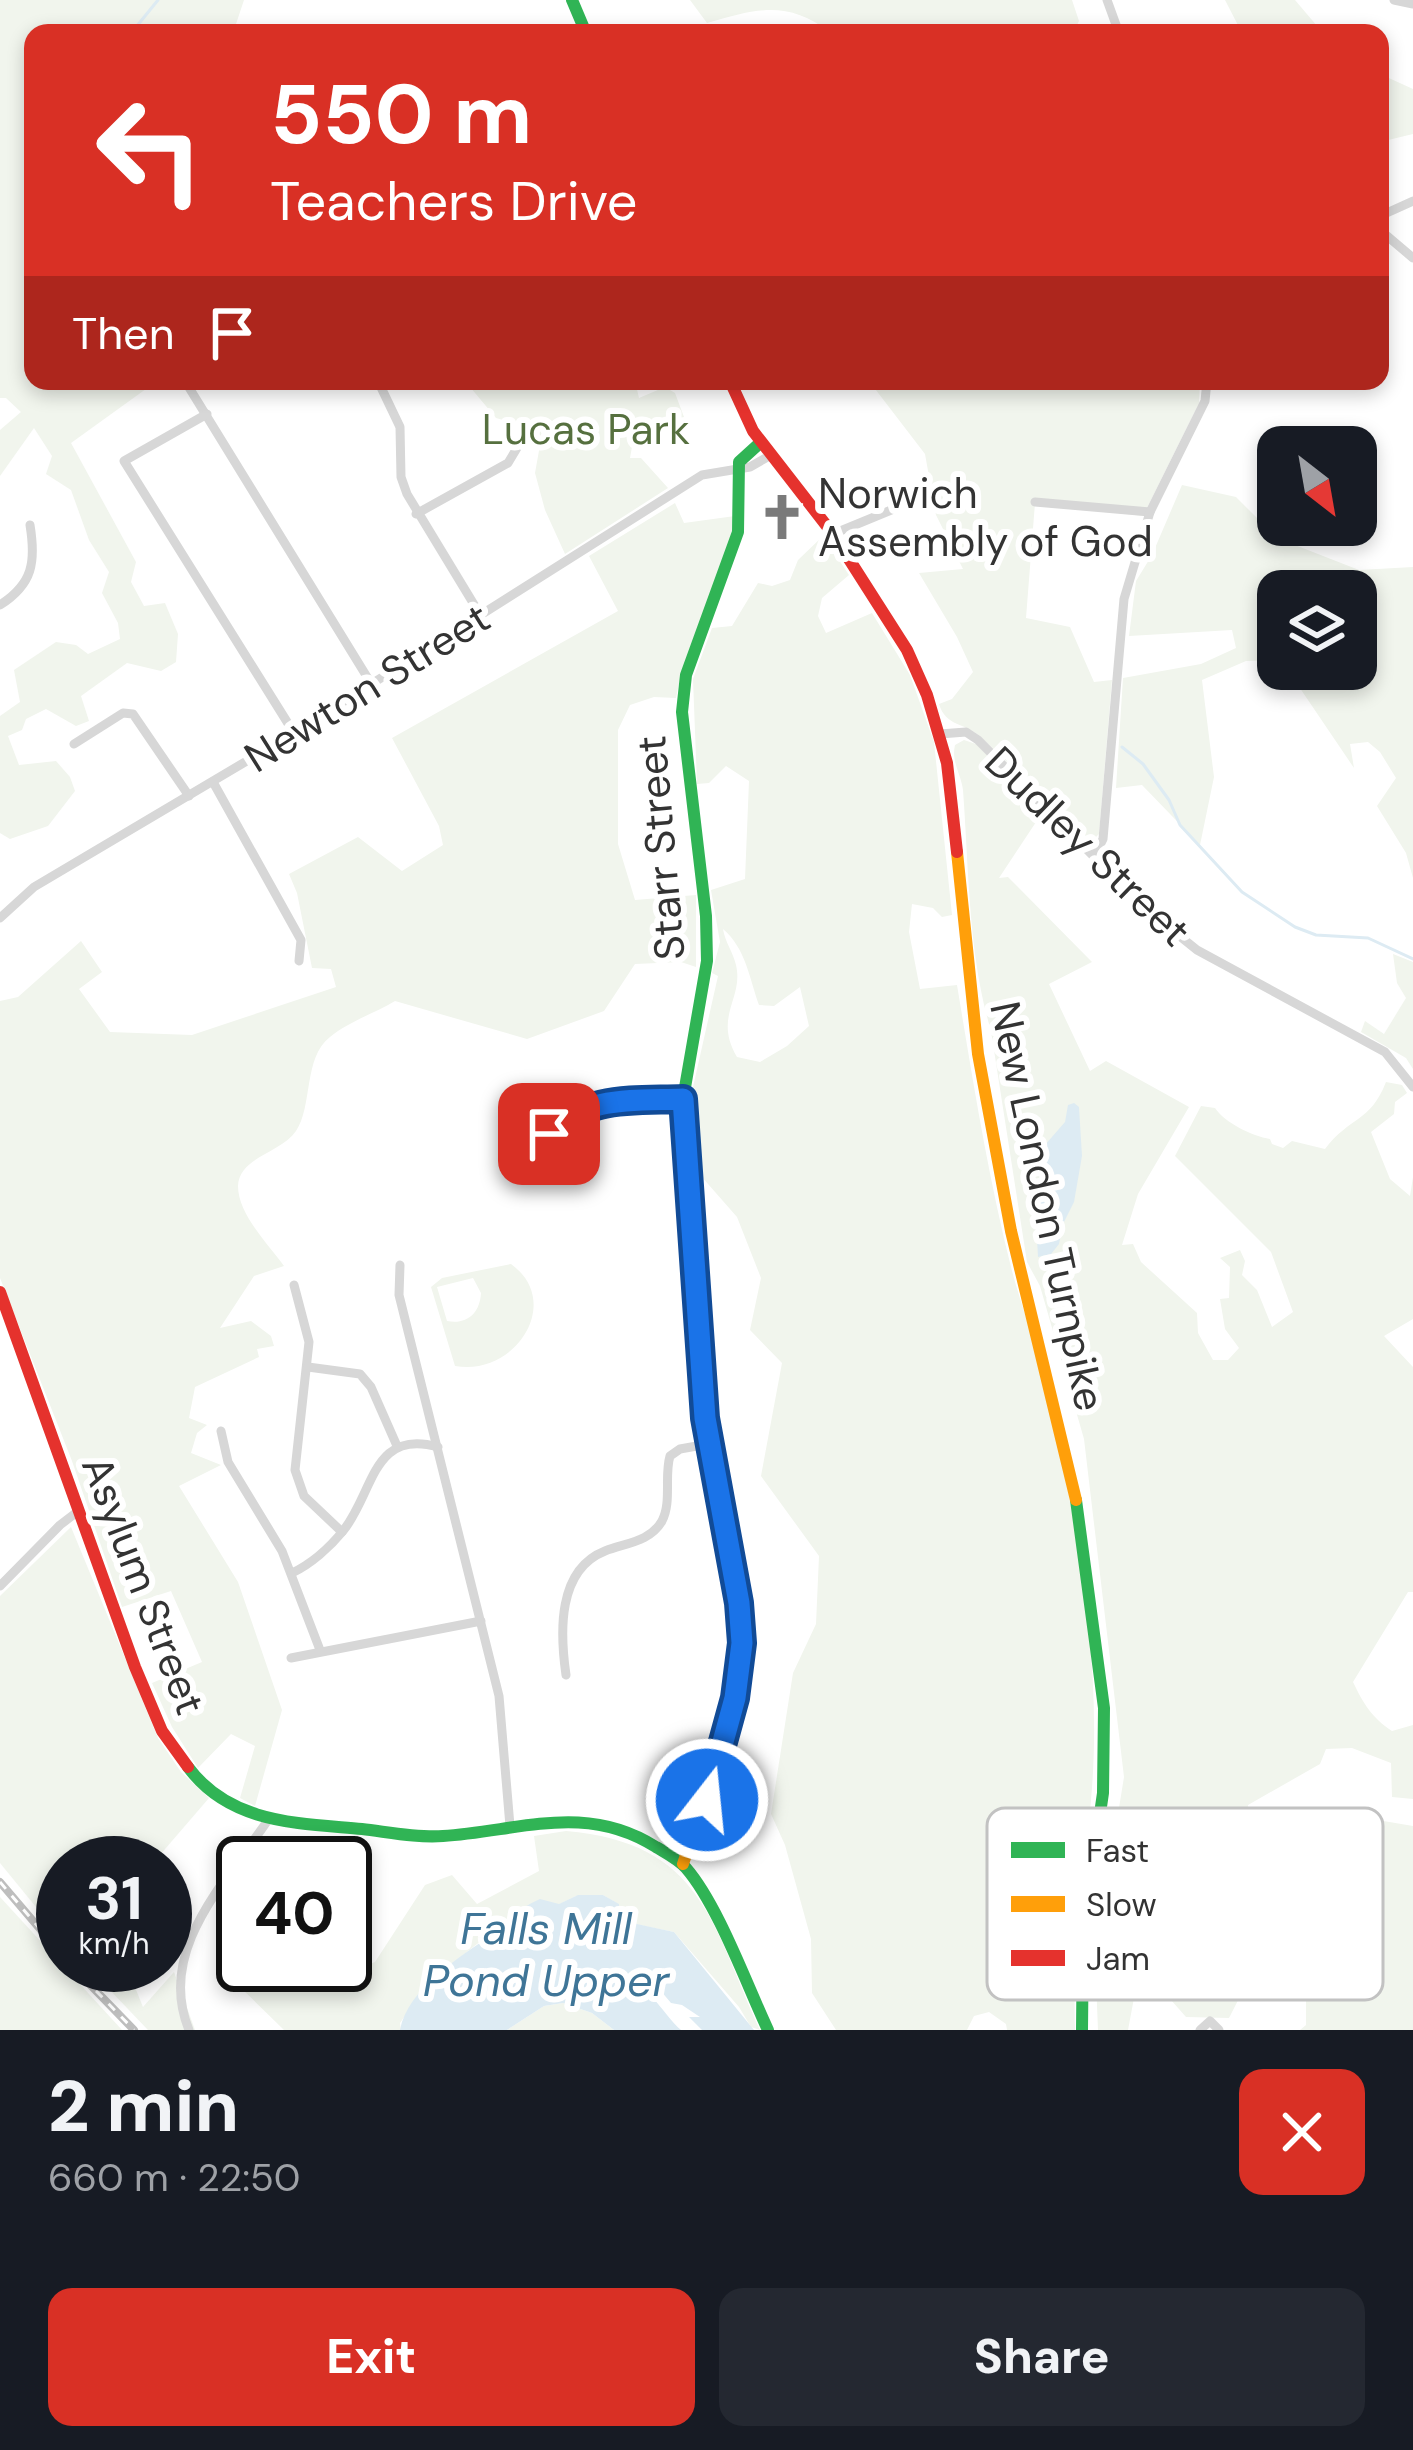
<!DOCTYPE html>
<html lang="en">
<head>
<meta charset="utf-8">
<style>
  :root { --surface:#171b24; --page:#242831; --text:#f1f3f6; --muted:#9ea1a6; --accent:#d93025 }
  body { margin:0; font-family:"DM Sans",sans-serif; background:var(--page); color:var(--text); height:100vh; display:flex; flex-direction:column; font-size:45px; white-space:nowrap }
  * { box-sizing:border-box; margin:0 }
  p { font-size:39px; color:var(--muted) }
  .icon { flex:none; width:66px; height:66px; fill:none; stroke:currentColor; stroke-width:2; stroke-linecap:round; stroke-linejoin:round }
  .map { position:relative; height:2030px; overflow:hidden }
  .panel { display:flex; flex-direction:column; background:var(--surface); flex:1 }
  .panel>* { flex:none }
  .hud { position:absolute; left:24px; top:24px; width:1365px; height:366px; border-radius:24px; box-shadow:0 6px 18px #0003; background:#d93025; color:#fff; overflow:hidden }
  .needle { width:78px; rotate:149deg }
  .buttons { position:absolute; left:1257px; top:426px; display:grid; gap:24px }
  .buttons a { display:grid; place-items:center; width:120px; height:120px; border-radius:24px; background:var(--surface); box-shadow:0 6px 18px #0003; font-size:60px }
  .speed { position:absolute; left:36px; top:1836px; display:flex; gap:24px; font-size:60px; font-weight:700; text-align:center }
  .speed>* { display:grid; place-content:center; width:156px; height:156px; border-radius:50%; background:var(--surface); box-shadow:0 6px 18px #0003; line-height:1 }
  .speed small { font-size:30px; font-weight:400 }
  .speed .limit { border:6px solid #111; border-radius:18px; background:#fff; color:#111 }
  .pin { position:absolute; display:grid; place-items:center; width:102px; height:102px; color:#fff; margin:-51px; border-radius:24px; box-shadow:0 6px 18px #0006 }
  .me { position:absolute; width:132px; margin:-66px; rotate:16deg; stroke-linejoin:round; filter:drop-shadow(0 0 9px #0008) }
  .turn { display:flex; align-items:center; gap:42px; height:252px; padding:0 48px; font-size:54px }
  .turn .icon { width:156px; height:156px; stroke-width:2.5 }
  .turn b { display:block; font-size:84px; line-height:102px }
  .then { display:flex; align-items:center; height:114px; padding:0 48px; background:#0003; gap:24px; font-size:45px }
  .round { display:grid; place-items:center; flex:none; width:126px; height:126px; border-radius:24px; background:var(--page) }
  .overview { display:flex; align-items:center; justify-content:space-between; height:204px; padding:0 48px }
  h1 { font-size:72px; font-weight:800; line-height:90px }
  .action { display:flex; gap:24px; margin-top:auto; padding:24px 48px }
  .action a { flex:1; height:138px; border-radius:24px; background:var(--accent); color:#fff; font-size:48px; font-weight:800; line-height:138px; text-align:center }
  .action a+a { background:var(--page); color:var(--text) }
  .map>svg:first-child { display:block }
</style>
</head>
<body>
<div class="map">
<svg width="1413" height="2030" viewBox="0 0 1413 2030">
  <rect width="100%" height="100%" fill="#fff"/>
  <g fill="#f1f5ed" fill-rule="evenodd">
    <path d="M0,0h244l-11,33h-200v348h124l-86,62 65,119 -5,20 13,24 21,-3 13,31 -2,28 -15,9 -34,-8 -46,33 8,25 -13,5 -30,-17 -20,10 -4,11 -14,6 11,29 37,-4 14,16 5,14 -27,35 -38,13 -10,-6v-117l20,-14 -6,-32 42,-28 20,3 12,9 32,-15 -2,-16 -16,-30 7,-21 -20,-32 -18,-50 -25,-16 6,-18 -18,-28 -34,48v-46l21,-18 -15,-14h-6z"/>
    <path d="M690,0h382l7,21 -6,12h-242c-43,-33 -73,-25 -124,-10z"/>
    <path d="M1225,0h70l28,33h-81z"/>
    <path d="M1380,74l33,15v45l-33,8z"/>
    <path d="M424,381h211l4,17 26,-11 10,6 12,32 -12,5 -12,-9 -28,9 -5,28h11l27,30 -103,66 -20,-44 -10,-37 5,-28 -10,-17 -34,-10 -26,-31 -25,1z"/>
    <path d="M869,381h331l-1,22 -56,113 -108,-13 -9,115 44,9 24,55 18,-2 -13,154 -4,4 -12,1c-35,-33 -67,-70 -102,-102 -17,-15 -35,-10 -42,-33l13,-5 21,-27 -16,-35 -38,-64 44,-4 -27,-54 -11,-61z"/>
    <path d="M1182,485l54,12 41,41 82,32 54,-3v311l-7,-25 -29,-47 19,-28 -16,-26 -12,-10 -18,2 4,24 -67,-99h69v-78h-78v69l-32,1 -44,19 12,97 -14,68 -58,-60 -26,3 7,-110 78,-14 35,-16 -4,-18 -103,6 7,-55 16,-26z"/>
    <path d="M675,503l9,20 51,-7c-11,63 -47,118 -59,182l-22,-1 -24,8 -12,25v114l17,56 61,-5v72l-15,-5 -46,2 -31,47 -77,28 -132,-38c-20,12 -47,21 -65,36 -27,21 -17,69 -34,94 -15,22 -57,26 -58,55 0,28 30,58 46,80l-30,10 -34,52 31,-7 20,15 3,10 -17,3 2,8 -64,30 -6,31 18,7 -10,8 -6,20 30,12 -42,21 59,96 44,128 -27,96 -15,-8 15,-52 -24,-12 -33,34 -26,-41 -20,-44 50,-21 -31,-71 -49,16 -50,-146 -72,-183v-277l18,-4 63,-56 21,31 -23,17 31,43 82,3 144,-48 -5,-18 -19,-1 -15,-75 -8,-19 69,-37 44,34 41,-26 -4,-19 -47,-88 226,-127 -29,-55z"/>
    <path d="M823,536l26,39 -27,23 -4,18 8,17 46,-20 38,62 24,67 18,173 -10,2 -9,-9 -21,-4 -3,28 11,57 37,-4c16,96 31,192 55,286 10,38 25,75 34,114 36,161 68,331 33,495 -53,37 -17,50 -7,91 4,18 2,40 3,59h-68l-1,-6 -17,-12 -15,4 -7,14h-131l-24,-37 -1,-54 -26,-94 -14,-31 22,-141 23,-49 3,-68 -58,-80 21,-113 -32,-33 11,-52 -24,-61 -36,-41 -10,-80 27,-120 -6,-3 8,-31 -9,-52 34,-11 4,-98 -23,-15 -17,17 -12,1 -4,-105 19,-51 20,-2 26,-43 14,3 18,-6 8,-20zM723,929c23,20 26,48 36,76l15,1 26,-19 9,39 -22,20 -27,16 -23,-5c-24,-41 7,-58 -1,-92 -3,-13 -11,-23 -13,-36z"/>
    <path d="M964,740l12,4 66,69 -43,65 9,-1 84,85 -43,22 41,87 16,-10 83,46 -51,87 -16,51 11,-1 8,18 56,51 1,20 15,27h15l11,-12 -14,-19 -5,-30 9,-1 1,-31 -10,-9 20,-8 5,11 -3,14 15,15 15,37 21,-15 -22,-60 -96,-96 26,-50 14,2c10,15 37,28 55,31l2,5 11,4 9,-7 33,8c25,-33 45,-26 61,-67l16,3 5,8 -12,9 -1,12 -23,18 19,47 20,17 3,-19v142l-29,17 29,31v225h-5l-55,90c10,21 19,36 39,49l21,-6v74l-21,-2 -1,-34 -39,-15 -26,1 -6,15 -72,41 -1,33 25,-1 82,-21 59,10v204h-113l6,-5v-43l-54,-9 -23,45 -43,-1 -15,-17 -37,-2 -6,32h-30l-3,-74 29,-179 -40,-338 -44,-153 -13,-24 -36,-231c-23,-78 -22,-161 -28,-241 -2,-16 -12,-29 -8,-45z"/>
    <path d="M1393,954l20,8v107l-7,-11 -45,-26 4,-11 19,13 22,-36 -9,-15z"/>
    <path d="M511,1264c53,38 4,113 -56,102l-24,-79 11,-9zM473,1278l8,15c-1,20 -14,32 -34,28l-10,-34z"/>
    <path d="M71,1527l87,211 23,34 28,26 -56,65h-90v77l-63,-77v-267z"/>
    <path d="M566,1831c136,12 145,91 194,199l-9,-3 -12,-20 -65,-75 -64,-13 -5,-8h14l-1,-7 -15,-9 -27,1 -16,8 -39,5 -93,74 -28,40 1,7h-117l-47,-46 14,-19h33l13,11 27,5 51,-19 50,-77 27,-10 25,29 62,-33 -5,-35z"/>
    <path d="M0,1897l122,133h-122z"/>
    <path d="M86,1965h50l-2,20 9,22 31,-35 21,58h-47z"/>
    <path d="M563,2003l29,10 22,17h-107l37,-24z"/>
  </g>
  <g fill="#ddebf3">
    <path d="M1074,1103l5,4 3,49 -8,46 -11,22 -4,20 -8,10 -13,3 -1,-18 6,-14 -6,-11 8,-38v-31l20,-23 3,-17z"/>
    <path d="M578,1895h25l16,9v7h-14l4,7 65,14 80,98h-52l-13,-13h11l-18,-12 -11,-2 -16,-19 -12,-4 -6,5c20,12 27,30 44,45h-67l-22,-17 -29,-10 -19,3 -37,24h-107c8,-42 60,-73 93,-96 16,-12 27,-27 47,-35l19,5z"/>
  </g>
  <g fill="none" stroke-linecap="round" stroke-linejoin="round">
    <g stroke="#ddebf3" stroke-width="3">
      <path d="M132,32l26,-32"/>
      <path d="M1122,747l21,17 26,36 11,25 62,67 53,35 21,8 52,3 45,21"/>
    </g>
    <g stroke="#d7d7d7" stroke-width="9">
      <path d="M1107,0l12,33"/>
      <path d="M1394,0l19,4"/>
      <path d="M1380,216l33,-15"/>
      <path d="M1380,230l33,28"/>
      <path d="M185,381l187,304"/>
      <path d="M378,381l22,46 1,50 6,17 74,122"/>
      <path d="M207,414l-83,47 170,272"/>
      <path d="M1035,502l115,10"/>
      <path d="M416,514l92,-51 9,-15"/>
      <path d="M833,534l63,-26"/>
      <path d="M0,605c33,-21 36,-43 30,-80"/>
      <path d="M940,734l26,-2 12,8 168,169 51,41 188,102 28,35"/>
      <path d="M74,744l49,-31 10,1 56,82"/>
      <path d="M213,782l88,158 -2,21"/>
      <path d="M1095,855l8,-16 21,-240 26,-87 55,-111 2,-20"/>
      <path d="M0,918l34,-31 260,-154 408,-258 48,-8 21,-12"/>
      <path d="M536,1159c30,-67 84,-57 147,-60"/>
      <path d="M400,1265l-1,30 100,401 11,130"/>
      <path d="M294,1285l15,57 -14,128 9,26 38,36"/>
      <path d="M308,1367l52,7 11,13 26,59"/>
      <path d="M221,1431l7,31 54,89 38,99"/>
      <path d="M292,1573c19,-9 38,-26 51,-42 31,-38 29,-103 95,-84"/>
      <path d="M0,1586l60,-61 17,-13"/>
      <path d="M291,1658l190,-37"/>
      <path d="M566,1675c-6,-42 -9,-105 39,-124 20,-8 45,-9 57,-30 10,-19 2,-45 8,-65l10,-7 28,-5"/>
      <path d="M189,2030c-33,-80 37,-148 79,-210"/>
      <path d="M1200,2030l10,-9 9,9"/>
    </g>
    <g stroke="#30b455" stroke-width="12">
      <path d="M572,0l14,33"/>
      <path d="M687,1153l-4,-54 24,-138 -1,-45 -24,-204 4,-37 52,-143 1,-70 22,-20"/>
      <path d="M1076,1500l28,208 -1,85 -20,138 -1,99"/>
      <path d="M188,1767c42,57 110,56 174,62 26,3 55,9 81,7 77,-5 142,-34 213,11 10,6 22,12 30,21 32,37 60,115 82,162"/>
    </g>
    <g stroke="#ff9f0a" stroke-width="12">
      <path d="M957,852l21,202 33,177 65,269"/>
      <path d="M683,1864l42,-128 17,-93 -7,-69 -30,-156 -18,-265"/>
    </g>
    <g stroke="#e5322d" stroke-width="12">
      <path d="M730,381l23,50 80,103 74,116 20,45 20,68 10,89"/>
      <path d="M0,1292l135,375 27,64 26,36"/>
    </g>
    <defs>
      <g id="rail">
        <path d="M0,1882l63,74"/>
        <path d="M71,1965l63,65"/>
      </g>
    </defs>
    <use href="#rail" stroke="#bebebe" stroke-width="8"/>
    <use href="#rail" stroke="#fff" stroke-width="3" stroke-dasharray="9" stroke-linecap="butt"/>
  </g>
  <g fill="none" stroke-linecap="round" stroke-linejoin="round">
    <defs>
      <path id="route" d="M549,1134c37,-39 84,-33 134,-35l22,319 34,185 3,40 -7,55 -28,102"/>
    </defs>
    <use href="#route" stroke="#114b97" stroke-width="30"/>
    <use href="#route" stroke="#1a73e8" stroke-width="21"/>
  </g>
  <defs>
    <symbol id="church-bare" viewBox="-9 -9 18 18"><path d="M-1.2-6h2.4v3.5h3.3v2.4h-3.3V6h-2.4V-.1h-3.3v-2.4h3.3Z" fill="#7a7a7a" stroke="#fff" stroke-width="2.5" paint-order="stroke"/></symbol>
  </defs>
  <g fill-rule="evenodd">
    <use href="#church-bare" x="749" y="484" width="66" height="66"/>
  </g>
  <g text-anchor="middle" stroke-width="12" stroke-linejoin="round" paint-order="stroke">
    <g font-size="42" fill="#56703f" stroke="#fff">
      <text x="586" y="444">Lucas Park</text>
    </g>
    <g font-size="42" fill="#333" stroke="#fff" text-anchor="start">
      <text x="818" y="508">Norwich<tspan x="818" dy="48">Assembly of God</tspan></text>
    </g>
    <g font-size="42" fill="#333" stroke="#fff">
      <text transform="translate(367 687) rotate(-32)" y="15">Newton Street</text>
      <text transform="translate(1088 846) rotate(44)" y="15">Dudley Street</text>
      <text transform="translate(660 848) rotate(-95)" y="15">Starr Street</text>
      <text transform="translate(1048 1206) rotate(78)" y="15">New London Turnpike</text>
      <text transform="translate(144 1585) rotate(69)" y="15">Asylum Street</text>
    </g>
    <g font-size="45" font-style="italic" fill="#3f7597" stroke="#fff">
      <text x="546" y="1944">Falls Mill<tspan x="546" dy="52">Pond Upper</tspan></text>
    </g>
  </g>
  <rect x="987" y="1808" width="396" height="192" rx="18" fill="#fff" stroke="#c2c2c2" stroke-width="3"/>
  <rect x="1011" y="1842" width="54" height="16" fill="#30b455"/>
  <rect x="1011" y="1896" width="54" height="16" fill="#ff9f0a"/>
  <rect x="1011" y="1950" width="54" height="16" fill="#e5322d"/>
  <g font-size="33" fill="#333">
    <text x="1086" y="1862">Fast</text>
    <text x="1086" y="1916">Slow</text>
    <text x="1086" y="1970">Jam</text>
  </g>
</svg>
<div class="buttons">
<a><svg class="needle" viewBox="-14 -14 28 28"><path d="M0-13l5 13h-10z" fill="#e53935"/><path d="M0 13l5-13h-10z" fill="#9ea1a6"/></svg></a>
<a><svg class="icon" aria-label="layers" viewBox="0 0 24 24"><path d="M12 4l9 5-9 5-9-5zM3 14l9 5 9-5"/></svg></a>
</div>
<div class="speed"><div>31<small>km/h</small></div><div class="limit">40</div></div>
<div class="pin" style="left:549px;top:1134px;background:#d93025"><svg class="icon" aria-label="arrive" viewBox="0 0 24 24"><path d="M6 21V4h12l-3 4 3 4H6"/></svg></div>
<svg class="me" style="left:707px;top:1800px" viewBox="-20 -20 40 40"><circle r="17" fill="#1a73e8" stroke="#fff" stroke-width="3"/><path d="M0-11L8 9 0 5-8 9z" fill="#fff"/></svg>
<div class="hud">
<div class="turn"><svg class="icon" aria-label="left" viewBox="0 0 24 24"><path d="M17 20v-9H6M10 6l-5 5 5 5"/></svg><div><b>550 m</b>Teachers Drive</div></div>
<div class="then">Then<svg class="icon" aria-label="arrive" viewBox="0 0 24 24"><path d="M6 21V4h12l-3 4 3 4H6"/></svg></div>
</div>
</div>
<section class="panel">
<div class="overview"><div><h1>2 min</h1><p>660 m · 22:50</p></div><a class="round" style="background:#d93025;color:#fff"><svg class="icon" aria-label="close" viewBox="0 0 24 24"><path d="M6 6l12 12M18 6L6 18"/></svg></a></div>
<div class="action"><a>Exit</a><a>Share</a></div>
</section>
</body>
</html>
